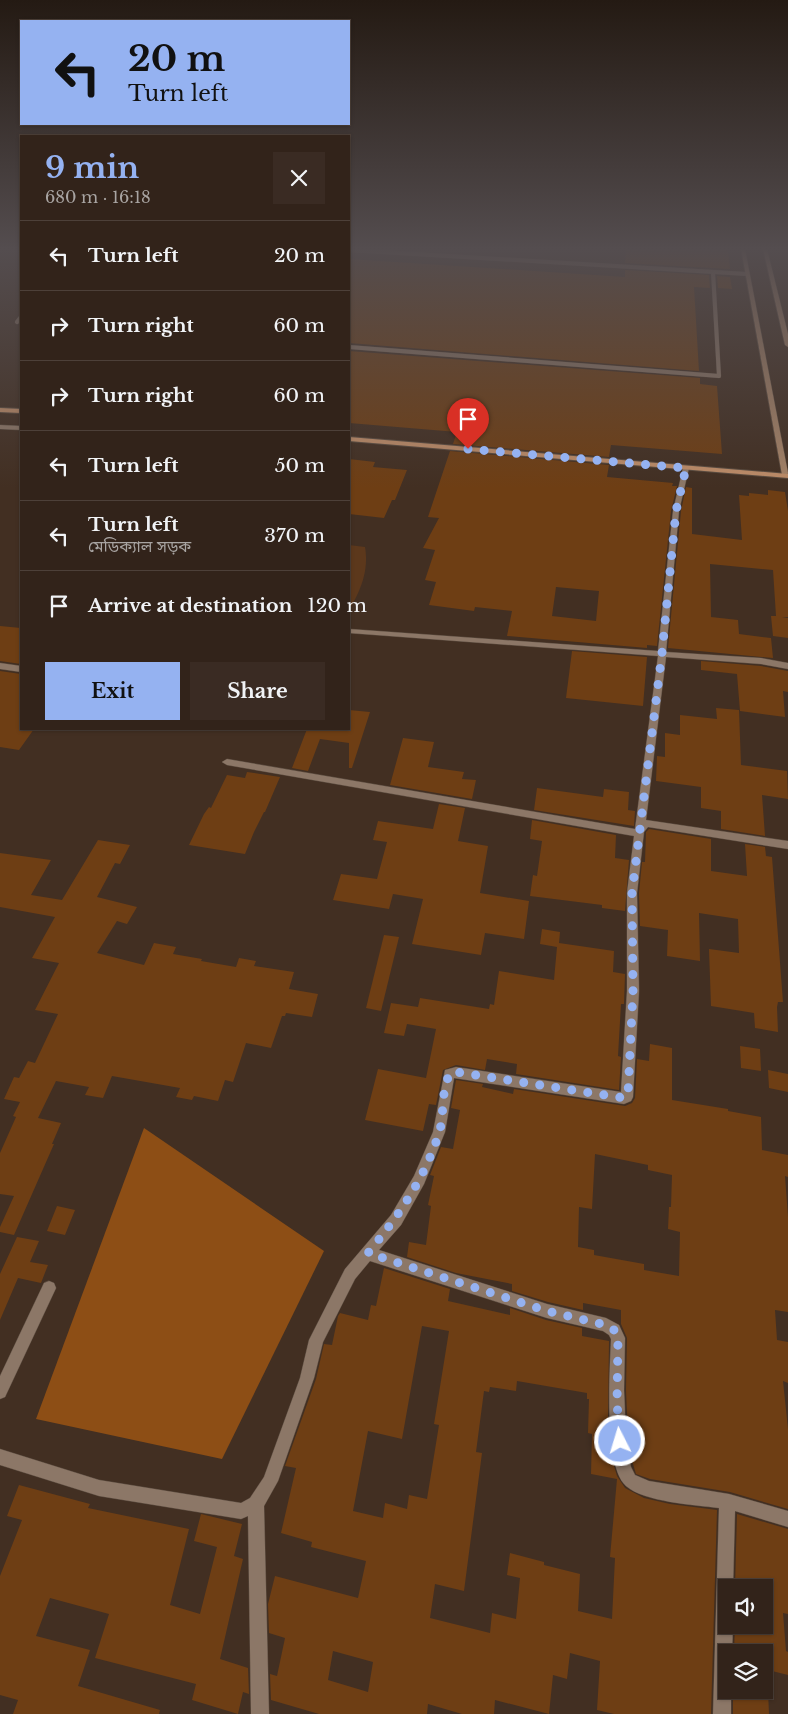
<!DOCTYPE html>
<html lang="en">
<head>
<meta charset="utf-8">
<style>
  :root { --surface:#32231a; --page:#3a2b23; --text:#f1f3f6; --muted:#a8a4a2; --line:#4d4039; --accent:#95b2f1 }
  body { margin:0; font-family:"Libre Baskerville","Noto Sans Bengali",serif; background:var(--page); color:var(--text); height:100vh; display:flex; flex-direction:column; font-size:19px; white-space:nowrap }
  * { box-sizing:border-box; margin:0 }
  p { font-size:16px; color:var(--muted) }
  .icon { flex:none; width:28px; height:28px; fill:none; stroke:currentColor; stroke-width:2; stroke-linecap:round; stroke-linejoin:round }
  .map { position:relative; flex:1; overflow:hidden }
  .panel { position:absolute; left:20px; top:135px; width:330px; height:595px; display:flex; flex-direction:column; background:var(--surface); border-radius:0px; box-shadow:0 1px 4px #0004,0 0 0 1px var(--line) }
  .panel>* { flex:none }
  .guide { position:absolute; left:20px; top:20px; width:330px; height:105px; border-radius:0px; box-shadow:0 1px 4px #0004,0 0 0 1px var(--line); background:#95b2f1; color:#111; overflow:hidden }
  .controls { position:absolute; left:718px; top:1579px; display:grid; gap:10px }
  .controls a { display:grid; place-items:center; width:55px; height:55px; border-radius:0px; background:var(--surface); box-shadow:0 1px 4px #0004,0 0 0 1px var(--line); font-size:25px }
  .pin { position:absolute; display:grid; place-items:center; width:42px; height:42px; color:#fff; margin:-51px -21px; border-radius:50% 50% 50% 0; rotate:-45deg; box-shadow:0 0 5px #0007 }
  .pin .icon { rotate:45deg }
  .me { position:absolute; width:55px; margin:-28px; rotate:355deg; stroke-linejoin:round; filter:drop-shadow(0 0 4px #0008) }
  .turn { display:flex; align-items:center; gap:18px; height:105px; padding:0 25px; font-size:22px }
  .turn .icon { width:65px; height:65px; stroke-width:2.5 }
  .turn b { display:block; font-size:35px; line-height:42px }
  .round { display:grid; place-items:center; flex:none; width:52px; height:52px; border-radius:0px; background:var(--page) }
  .head { display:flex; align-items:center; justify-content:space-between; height:85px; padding:0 25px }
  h1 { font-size:30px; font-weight:800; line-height:38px; color:var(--accent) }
  .cta { display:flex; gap:10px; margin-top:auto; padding:10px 25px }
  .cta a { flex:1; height:58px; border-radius:0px; background:var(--accent); color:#111; font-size:20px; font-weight:800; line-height:58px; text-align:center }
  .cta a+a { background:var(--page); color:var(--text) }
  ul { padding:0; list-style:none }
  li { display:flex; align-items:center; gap:15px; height:70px; padding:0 25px; border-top:1px solid var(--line) }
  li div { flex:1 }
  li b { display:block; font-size:19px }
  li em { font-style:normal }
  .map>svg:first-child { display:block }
</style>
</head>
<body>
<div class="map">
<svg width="788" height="1714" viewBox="0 0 788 1714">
  <rect width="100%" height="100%" fill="#422f22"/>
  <path fill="#5c381c" d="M349,545l16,2c4,23 -4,43 -16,63z"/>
  <path fill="#8d4e15" d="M144,1128l180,123 -102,208 -186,-40z"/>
  <g fill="#6e3e14" fill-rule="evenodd">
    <path d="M626,249h102l2,20 -105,-6z"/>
    <path d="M349,259l276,18v-7l84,5 1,13 -16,-1 5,84 -350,-28z"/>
    <path d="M717,276l13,1 2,12 -14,-1z"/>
    <path d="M349,351l351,27v6l17,2 5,68 -111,-9 -2,12 -156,-13 4,-12 -108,-9z"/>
    <path d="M450,451l159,14 -2,12 66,6 -1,3h5l-6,25 -14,135 -10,-1v3l-140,-12 5,-25 -37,-4 -1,4 -45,-6 7,-23 -11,-2 10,-30 -12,-2 16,-30 -11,-1zM556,587l43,4 -3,30 -44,-5z"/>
    <path d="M349,459l26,3 -2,5 34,3 -12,30h-3l-8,18 -35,-4z"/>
    <path d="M686,487l6,1v46l50,6 -3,-45 10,1v-3l19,2v-5l17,2 3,19v106h-6l6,1v20l-15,-2 -2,-20h5l-3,-46 -63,-6 1,53 27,3 1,14 32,4 2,20 -105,-10 13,-137z"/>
    <path d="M0,626l21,2v36l-21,-3z"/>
    <path d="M572,651l75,6 -4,49 -77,-8z"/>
    <path d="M701,661l60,5 27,5v21l-5,-1 2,26 -45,-6 -3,-37 -36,-4z"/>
    <path d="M0,671l21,3v55h13l-15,21 -19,-3z"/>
    <path d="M716,708l23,2 2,55 46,6 1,28 -26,-4 3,41 -44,-7v-18l-20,-3v-21l-45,-6 1,-25 8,1v-24l15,2v-20l37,4z"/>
    <path d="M349,710l21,2 -18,56h-3v-25l-29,-4 -12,32 -16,-3 15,-39h42z"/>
    <path d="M403,738l31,4 -6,25 36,5 -2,7 14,1 -4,19 -82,-14z"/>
    <path d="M247,772l33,5 -15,35h-1l-10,20 -9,22 -56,-9 15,-31 5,-7 2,1 16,-33 18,3z"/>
    <path d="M537,788l66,9 1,-8 25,3 -1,18 7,1 -1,15 -100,-16z"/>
    <path d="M439,804l26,4 -7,33 30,5 -8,47 49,8 -5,38 -39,-6 -4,22 -69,-11 11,-45 -30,-5 -4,15 -56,-9 8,-26 36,5 10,-37 -14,-2 5,-19 55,8z"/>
    <path d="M532,820l84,15 -1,23 14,2 -4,51 -23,-3v-3l-72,-9 3,-21 4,1 5,-35 -12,-2z"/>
    <path d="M649,829l62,10v32l36,5 -2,-32 20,3 1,9 6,1 11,145h-5l-1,5 1,25 -23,-4 -1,-15 -43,-7 -2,-57 30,4 -1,-34 -39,-6 1,48 -33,-5 1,-26 -28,-4 -1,-33 3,-31h3l1,-30z"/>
    <path d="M98,840l32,5 -10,19 -5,-1 -18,34 40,10 -10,17 -10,-3 -20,32 47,12 10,-22 22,4 -3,7 29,5 -1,2 35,6 3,-9 17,3 -2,5 40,6 -5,17 29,5 -6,23 -26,-4 -1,3h-3l-11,32 -25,-5 -13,39 -8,-2 -7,21 -24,-5 -2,4 -16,-3 4,-9 -68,-12 -9,22 -18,-3 4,-8 -33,-6 -18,37 23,5 -9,21h2l-40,91 -14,-3v-5l14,-31 -14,-2v-41l16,-36 -3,-1 7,-14 -16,-3 10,-22 5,1 9,-17 7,2 23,-49 -23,-4 24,-47 -27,-5 23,-41 -55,-10v-54l51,7 -20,35 31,5z"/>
    <path d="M542,929l18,3 -1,11 55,8 -1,21 12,2 -1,30h-3l-3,52 3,1 -2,33 -103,-16 1,-10 -30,-5 -2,11 -29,-5 -13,5 -7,35 -7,-1 -6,27 -58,-11 13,-51 48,9 10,-49 -29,-5 -3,12 -20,-3 7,-30 27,4 2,-9 69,11 1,-5 4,1 5,-34 55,9 3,-33 -17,-3z"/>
    <path d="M384,935l15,2 -18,74 -15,-3z"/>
    <path d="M650,1044l22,4v52l56,9v2l33,6 1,33 26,5v22l-3,-1 3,41v95l-13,-2 2,30 11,2v41l-5,-2 5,48v80l-58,-17 -80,-13 -14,-5 -6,-20 -2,-19 -2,-45 1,-52 -6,-14v-14l-38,-7v7l-35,-8 -36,-11v-7l-56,-11 -49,-16 2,-15 17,3 5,-39 -3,-1 6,-29 -4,-1 11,-28 12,2 7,-39 -9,-2 5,-28 27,4 -1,3 31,7 1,-5 111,17 7,-3 3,-5 2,-39 12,2zM595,1154l53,11v5l24,5 -1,32h-2l-1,22 12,3 -1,44 -35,-6v-6l-50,-9v-5l-16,-3 1,-40 13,2z"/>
    <path d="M740,1046l20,3 1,22 -20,-3z"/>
    <path d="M768,1070l20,4v18l-19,-4z"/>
    <path d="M57,1206l18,4 -10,25 -18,-4z"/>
    <path d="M17,1237l22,4 -9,21 18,3 -7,18 -23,-5 -18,42v-46z"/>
    <path d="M384,1268l66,21 -2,12 62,14v-7l36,12 36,8v8l27,5 -1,75 4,43 5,17 8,12 19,10 26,6 47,6 -6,204h-97l-17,-4 3,-49 -30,-8 -3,26 -14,-4 -4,39 -54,-14 -1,14h-32l-34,-10 -1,10h-108l-48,-14 -1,-26 7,2 8,-38 -16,-5 -1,-29 7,-28 83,22 8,-37 -55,-14 1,-5 -31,-9 15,-65 -11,-2 31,-87 8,-35 8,1 6,-29 2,-3 28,7 3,-15 5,1zM422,1326l27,5 -15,93 5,1 -12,74 -18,-4 -2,14 -22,-6 -2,15 -30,-7 15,-80 34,8zM517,1381l70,12v6h2l-1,34 4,1 -1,40 26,5 -7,78 5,1 -3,61 -34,-8 2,-37 -36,-9v-3l-34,-9 -3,22 13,3 -4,41 -24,-6 -2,20 -60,-15 5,-34 29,7 18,-138 -6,-1 8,-61 5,1 1,-5 26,4zM333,1651l40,11 -5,30 -40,-12z"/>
    <path d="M19,1485l71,19 -2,4 101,21 -19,76 30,9 17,-67 -23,-6 7,-27 41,10 -8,32 9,3 -23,100 28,9 1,26 -6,-2 -5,22 -46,-14 4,-16 -101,-26 14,-44 -59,-16 -14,38 54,14 -12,36 82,24 -1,4h-146l5,-14 -18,-5v-119l22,-56 -15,-4z"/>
    <path d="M737,1514l51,15v85l-5,-1 3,38 2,1v23l-24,-6v-17h-30l1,-27h29v-37h-29z"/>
    <path d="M733,1690h35l1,24h-36z"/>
  </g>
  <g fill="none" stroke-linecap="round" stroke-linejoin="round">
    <defs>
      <g id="lane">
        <path d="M349,250l398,24"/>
        <path d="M17,322l4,-5"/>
        <path d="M349,347l370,29 -6,-104"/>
      </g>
      <g id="street">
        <path d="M0,425l21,1v4l-21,-1z"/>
        <path d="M686,466l3,2 -10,43 -13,141 95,6 27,5v6l-27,-5 -95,-7 -20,163 142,21v8l-140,-22 -4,5 -7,61 2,98 -6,106 -2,4 -7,3 -170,-26 -9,54 -21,52 -23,41 -22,25 168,54 59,14 13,7 6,13 -1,52 2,45 2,19 3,13 4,8 14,6 80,13 59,17v16l-53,-16 -2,77h-7v37h7l-1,27h-6v38h5v24h-18l6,-206c-24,-3 -75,-6 -93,-22 -23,-20 -16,-117 -15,-147l-2,-4 -6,-4 -56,-13 -177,-57 -15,18 -32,63 -9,36 -36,103 -14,25 5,208h-18l-3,-198 -7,3 -142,-23 -99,-31v-16l99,31 142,23 9,-5 14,-21 36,-99 9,-38 36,-71 46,-54 23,-39 19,-44 12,-62 11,-3 165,25 6,-101v-98l7,-57 -407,-71 -5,-3 5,-3 408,70 23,-173 -309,-23v-4l309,22 15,-140 10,-43z"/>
        <path d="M0,663l21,3v6l-21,-3z"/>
        <path d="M49,1281l5,2 2,5 -51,109 -5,2v-23l44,-93z"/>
      </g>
      <g id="secondary">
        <path d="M741,249h4l43,224 -1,3 -2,1 -3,-2z"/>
        <path d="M763,249h4l21,85v13l-3,-2z"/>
      </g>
      <g id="primary">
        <path d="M0,408l21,1v4l-21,-1z"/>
        <path d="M349,437l439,37v4l-439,-37z"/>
      </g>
    </defs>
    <use href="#lane" stroke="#5a4b3f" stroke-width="4.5"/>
    <use href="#street" stroke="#5a4b3f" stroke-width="1"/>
    <use href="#secondary" stroke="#5a4b3f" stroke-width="1"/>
    <use href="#primary" stroke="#5a4b3f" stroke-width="2"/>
    <use href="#lane" stroke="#8c7767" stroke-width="4"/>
    <use href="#street" fill="#8c7767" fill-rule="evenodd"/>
    <use href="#secondary" fill="#a48267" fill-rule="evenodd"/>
    <use href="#primary" fill="#bd8c68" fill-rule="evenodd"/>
  </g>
  <linearGradient id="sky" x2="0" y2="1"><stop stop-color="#241a13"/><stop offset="0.51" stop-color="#544d4f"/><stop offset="1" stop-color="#544d4f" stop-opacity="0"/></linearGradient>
  <rect width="788" height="488" fill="url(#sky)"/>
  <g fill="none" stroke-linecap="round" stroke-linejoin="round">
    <path stroke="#95b2f1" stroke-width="9" stroke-dasharray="0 16.2" d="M468,449l218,19 -10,43 -14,142 -30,240 1,98 -5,103 -4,4 -168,-26h-5c-11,17 -6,43 -12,61 -15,47 -40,82 -71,120l179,58 59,14 8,5 4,8 -1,65 3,38"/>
  </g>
</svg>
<div class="controls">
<a><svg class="icon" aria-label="sound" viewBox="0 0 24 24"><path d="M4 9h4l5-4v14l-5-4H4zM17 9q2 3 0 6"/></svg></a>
<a><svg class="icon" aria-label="layers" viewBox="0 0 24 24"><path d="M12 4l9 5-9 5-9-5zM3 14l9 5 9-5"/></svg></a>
</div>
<div class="pin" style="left:468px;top:449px;background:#d93025"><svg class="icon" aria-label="arrive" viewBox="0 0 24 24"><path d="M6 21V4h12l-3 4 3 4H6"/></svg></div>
<svg class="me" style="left:620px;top:1441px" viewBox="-20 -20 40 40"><circle r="17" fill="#95b2f1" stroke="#fff" stroke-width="3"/><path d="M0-11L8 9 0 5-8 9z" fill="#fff"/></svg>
<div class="guide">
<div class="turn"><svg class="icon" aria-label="left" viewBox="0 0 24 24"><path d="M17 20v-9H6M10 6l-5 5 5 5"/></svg><div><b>20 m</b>Turn left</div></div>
</div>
<section class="panel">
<div class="head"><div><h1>9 min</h1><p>680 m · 16:18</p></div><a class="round"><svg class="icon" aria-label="close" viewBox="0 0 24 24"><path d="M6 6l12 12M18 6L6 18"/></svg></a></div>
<ul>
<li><svg class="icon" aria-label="left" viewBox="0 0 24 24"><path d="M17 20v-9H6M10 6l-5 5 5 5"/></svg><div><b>Turn left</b></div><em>20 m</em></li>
<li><svg class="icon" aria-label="right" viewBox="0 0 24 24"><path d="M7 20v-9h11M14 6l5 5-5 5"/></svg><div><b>Turn right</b></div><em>60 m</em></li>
<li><svg class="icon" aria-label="right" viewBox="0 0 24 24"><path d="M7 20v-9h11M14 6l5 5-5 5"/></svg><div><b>Turn right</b></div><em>60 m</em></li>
<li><svg class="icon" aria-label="left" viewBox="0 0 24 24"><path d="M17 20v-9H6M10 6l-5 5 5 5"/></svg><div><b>Turn left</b></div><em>50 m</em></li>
<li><svg class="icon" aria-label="left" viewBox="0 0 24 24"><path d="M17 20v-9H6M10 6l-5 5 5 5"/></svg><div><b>Turn left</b><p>মেডিক্যাল সড়ক</p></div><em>370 m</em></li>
<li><svg class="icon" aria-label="arrive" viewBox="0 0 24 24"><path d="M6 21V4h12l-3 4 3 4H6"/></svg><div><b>Arrive at destination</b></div><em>120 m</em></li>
</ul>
<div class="cta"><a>Exit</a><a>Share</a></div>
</section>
</div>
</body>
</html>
